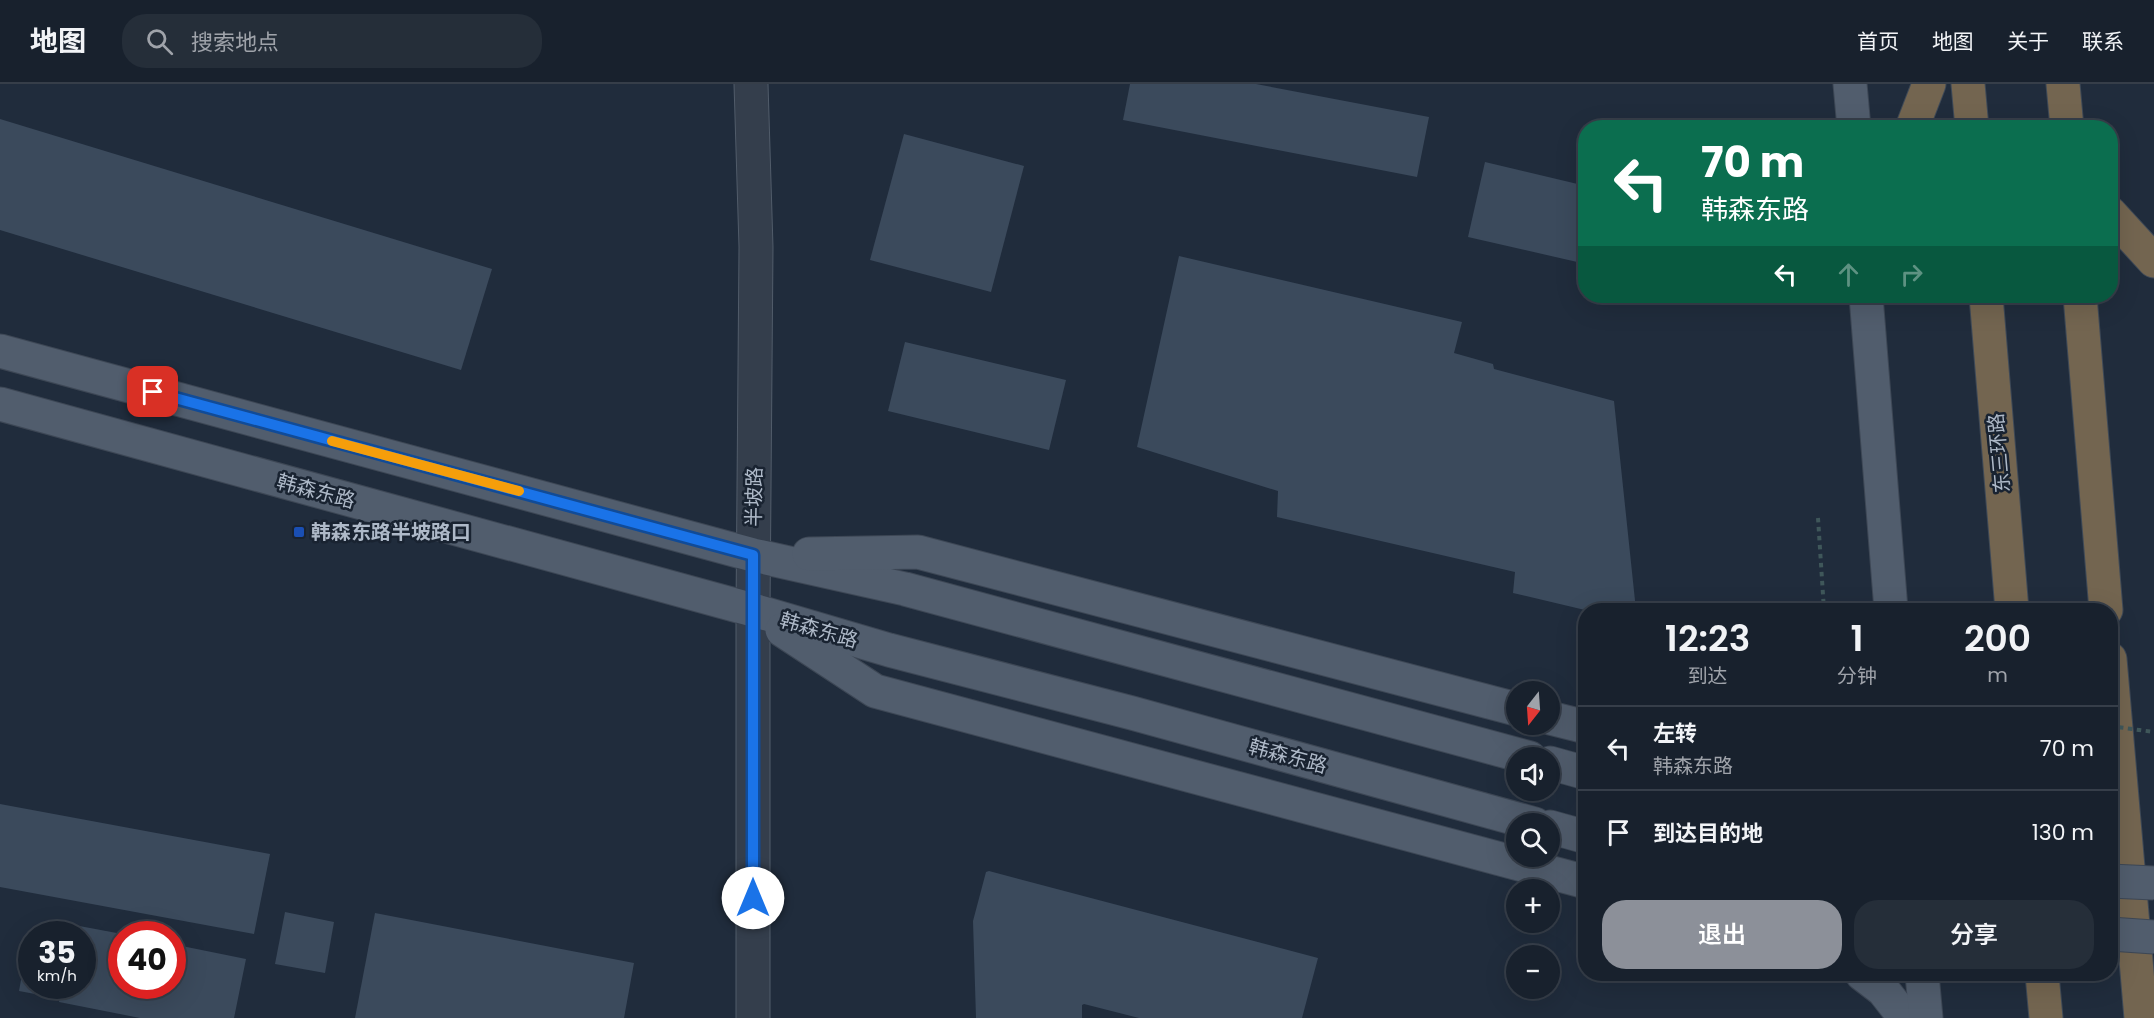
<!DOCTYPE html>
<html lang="zh">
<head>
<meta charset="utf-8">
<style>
  :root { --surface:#18212d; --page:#252e39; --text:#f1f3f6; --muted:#9fa3aa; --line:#363e49; --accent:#8c9099 }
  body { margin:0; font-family:Poppins,"Noto Sans SC",sans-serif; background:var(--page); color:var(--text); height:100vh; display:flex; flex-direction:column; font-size:22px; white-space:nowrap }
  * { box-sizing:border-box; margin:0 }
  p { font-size:20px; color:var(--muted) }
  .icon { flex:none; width:33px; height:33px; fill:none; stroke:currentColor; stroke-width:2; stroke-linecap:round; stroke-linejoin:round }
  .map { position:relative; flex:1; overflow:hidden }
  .sheet { position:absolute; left:1578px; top:519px; width:540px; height:378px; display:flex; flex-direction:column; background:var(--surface); border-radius:24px; box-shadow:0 6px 24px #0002,0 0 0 2px var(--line) }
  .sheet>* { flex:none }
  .top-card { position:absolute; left:1578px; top:36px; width:540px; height:183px; border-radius:24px; box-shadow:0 6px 24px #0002,0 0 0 2px var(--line); background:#0b6e4f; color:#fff; overflow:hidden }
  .needle { width:39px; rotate:197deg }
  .tools { position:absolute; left:1506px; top:597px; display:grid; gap:12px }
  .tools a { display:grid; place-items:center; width:54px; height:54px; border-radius:50%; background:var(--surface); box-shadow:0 6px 24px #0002,0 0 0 2px var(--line); font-size:30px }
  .speed { position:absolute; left:18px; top:837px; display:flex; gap:12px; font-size:30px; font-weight:700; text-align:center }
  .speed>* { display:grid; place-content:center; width:78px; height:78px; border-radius:50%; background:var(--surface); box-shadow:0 6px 24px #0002,0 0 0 2px var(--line); line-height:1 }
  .speed small { font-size:15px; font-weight:400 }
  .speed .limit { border:9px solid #d22; background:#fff; color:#111 }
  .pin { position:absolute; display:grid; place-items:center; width:51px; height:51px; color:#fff; margin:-26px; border-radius:12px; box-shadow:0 3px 9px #0006 }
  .me { position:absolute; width:66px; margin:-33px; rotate:0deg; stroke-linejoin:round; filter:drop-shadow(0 0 4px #0008) }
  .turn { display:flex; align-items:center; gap:21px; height:126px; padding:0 24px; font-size:27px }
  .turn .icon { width:78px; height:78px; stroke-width:2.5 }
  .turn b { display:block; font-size:42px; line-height:51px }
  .lanes { display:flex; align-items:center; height:57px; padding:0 24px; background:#0003; justify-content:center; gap:30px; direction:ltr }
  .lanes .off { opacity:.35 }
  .eta { display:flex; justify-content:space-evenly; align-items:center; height:102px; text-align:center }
  .eta b { font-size:36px; font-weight:600; line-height:42px }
  .cta { display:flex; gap:12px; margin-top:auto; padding:12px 24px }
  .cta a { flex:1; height:69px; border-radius:24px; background:var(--accent); color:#fff; font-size:24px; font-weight:600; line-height:69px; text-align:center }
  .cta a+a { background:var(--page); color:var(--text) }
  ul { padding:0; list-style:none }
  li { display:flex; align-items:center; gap:18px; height:84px; padding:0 24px; border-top:2px solid var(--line) }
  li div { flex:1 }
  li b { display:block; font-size:22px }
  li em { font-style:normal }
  header { display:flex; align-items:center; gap:36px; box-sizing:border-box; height:84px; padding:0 30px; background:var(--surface); border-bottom:2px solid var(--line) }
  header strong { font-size:28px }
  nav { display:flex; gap:33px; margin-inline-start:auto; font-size:21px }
  .search { width:420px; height:54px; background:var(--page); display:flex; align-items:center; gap:15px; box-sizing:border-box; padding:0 21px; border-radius:24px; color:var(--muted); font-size:22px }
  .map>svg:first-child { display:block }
</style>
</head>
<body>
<header>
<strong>地图</strong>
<div class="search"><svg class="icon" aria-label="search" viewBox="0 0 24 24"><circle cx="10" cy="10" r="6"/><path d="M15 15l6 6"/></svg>搜索地点</div>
<nav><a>首页</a><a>地图</a><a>关于</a><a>联系</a></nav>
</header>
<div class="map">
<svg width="2154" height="934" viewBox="0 0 2154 934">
  <rect width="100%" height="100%" fill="#202c3c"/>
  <g fill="#3b4a5c">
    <path d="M1130,0h126l173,33 -12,60 -294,-57z"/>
    <path d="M0,35l492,150 -31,101 -461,-140z"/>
    <path d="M904,50l120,32 -33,126 -121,-32z"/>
    <path d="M1485,78l101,24v78l-118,-27z"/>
    <path d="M1179,172l283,66 -8,31 39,11 1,5 120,32 22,209h-51l-72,-17 2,-21 -238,-55 1,-26 -141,-44z"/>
    <path d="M905,258l161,38 -17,70 -161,-39z"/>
    <path d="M0,720l270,50 -16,80 -254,-47z"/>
    <path d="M989,787l329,87 -16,60h-163l-55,-14 -2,1v13h-106l-3,-97 13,-49z"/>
    <path d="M285,828l49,10 -9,51 -50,-9z"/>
    <path d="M375,829l259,50 -10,55h-269z"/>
    <path d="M74,841l48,9v52h50v-42l74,15 -12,59h-94l-81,-16 3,-16h20v-52h-10z"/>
    <path d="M29,852h3v50h22l-3,11 -32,-6z"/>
  </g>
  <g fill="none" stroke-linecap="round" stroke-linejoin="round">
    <defs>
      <path id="minor" d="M751,0l5,163 -3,363v408"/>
      <g id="major">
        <path d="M1850,0l4,44"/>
        <path d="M1866,212l25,314"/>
        <path d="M0,267l753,204 152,34 625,169"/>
        <path d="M0,320l753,206 136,40 243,63 403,111"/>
        <path d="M809,470l109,-2 598,157"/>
        <path d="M782,546l93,61 711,191"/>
        <path d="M1550,634l36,9"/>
        <path d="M1550,679l36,10"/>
        <path d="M1550,743l36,10"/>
        <path d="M1862,890l21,16 22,28"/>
        <path d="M1922,890l4,44"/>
      </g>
      <g id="highway">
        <path d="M1968,0l4,44"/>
        <path d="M2063,0l4,44"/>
        <path d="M1912,44l17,-44"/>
        <path d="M2110,129l44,48"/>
        <path d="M1986,212l26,314"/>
        <path d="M2080,212l26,314"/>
        <path d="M2110,575l31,359"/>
        <path d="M2042,890l4,44"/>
      </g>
    </defs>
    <use href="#minor" stroke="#515c6a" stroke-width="35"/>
    <use href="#major" stroke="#3d4755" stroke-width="35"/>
    <use href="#highway" stroke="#3e4957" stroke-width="35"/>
    <path stroke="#3f575a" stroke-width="4" stroke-dasharray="4.5 4.5" stroke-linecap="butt" d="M1818,434l6,92"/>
    <use href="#minor" stroke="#343e4c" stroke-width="33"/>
    <use href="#major" stroke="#515d6d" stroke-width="33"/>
    <use href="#highway" stroke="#736550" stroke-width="33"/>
    <defs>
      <g id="major-bridge">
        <path d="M2110,797l44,2"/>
        <path d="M2110,850l44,3"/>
      </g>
    </defs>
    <use href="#major-bridge" stroke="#3d4755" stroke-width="35" stroke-linecap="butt"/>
    <path stroke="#3f575a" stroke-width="4" stroke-dasharray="4.5 4.5" stroke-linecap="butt" d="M2110,642l44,6"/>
    <use href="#major-bridge" stroke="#515d6d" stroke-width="33"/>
  </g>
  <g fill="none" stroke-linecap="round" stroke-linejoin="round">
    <defs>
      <path id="route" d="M153,308l600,163v343"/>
    </defs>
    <use href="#route" stroke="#114b97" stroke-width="15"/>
    <use href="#route" stroke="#1a73e8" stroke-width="10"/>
    <path stroke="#f59e0b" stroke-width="10" d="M332,357l187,50"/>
  </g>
  <rect fill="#1a4fb4" stroke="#192331" stroke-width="2" x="293" y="442" width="12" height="12" rx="3"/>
  <g text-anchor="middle" stroke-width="5" stroke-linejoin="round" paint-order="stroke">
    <g font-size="20" fill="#aeb9c8" stroke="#192331">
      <text transform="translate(1999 369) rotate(-95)" y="7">东三环路</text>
      <text transform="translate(316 407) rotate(15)" y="7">韩森东路</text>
      <text transform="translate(754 413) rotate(-89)" y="7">半坡路</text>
      <text transform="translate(819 546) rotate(16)" y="7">韩森东路</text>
      <text transform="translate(1288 672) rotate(15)" y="7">韩森东路</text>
    </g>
    <g font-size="20" font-weight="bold" fill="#aeb9c8" stroke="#192331" text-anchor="start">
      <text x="311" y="455">韩森东路半坡路口</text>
    </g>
  </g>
</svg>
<div class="tools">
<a><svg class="needle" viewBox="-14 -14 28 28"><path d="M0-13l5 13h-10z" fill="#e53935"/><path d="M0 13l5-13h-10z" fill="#9fa3aa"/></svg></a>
<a><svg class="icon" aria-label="sound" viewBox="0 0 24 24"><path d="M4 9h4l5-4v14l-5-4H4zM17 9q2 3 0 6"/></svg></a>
<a><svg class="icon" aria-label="search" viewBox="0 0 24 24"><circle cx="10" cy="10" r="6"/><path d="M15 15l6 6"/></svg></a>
<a>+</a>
<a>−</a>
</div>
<div class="speed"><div>35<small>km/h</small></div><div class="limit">40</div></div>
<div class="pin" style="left:153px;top:308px;background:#d93025"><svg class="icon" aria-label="arrive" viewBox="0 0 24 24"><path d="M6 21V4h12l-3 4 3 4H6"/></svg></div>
<svg class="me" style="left:753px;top:814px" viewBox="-20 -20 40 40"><circle r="19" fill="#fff"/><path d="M0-13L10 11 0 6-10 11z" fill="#1a73e8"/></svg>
<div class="top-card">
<div class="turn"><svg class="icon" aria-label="left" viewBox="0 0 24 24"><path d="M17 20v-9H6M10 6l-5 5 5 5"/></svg><div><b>70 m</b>韩森东路</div></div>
<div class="lanes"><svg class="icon" aria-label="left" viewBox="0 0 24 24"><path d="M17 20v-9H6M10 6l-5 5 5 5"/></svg><svg class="icon off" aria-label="ahead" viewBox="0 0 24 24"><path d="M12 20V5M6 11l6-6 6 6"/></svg><svg class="icon off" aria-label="right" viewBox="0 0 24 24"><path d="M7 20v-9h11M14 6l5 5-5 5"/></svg></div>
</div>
<section class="sheet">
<div class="eta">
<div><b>12:23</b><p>到达</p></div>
<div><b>1</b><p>分钟</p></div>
<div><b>200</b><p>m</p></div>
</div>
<ul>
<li><svg class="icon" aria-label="left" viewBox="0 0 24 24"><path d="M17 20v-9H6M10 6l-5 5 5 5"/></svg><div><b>左转</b><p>韩森东路</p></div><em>70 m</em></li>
<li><svg class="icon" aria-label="arrive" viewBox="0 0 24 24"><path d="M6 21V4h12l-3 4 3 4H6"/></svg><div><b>到达目的地</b></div><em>130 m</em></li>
</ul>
<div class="cta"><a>退出</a><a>分享</a></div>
</section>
</div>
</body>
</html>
